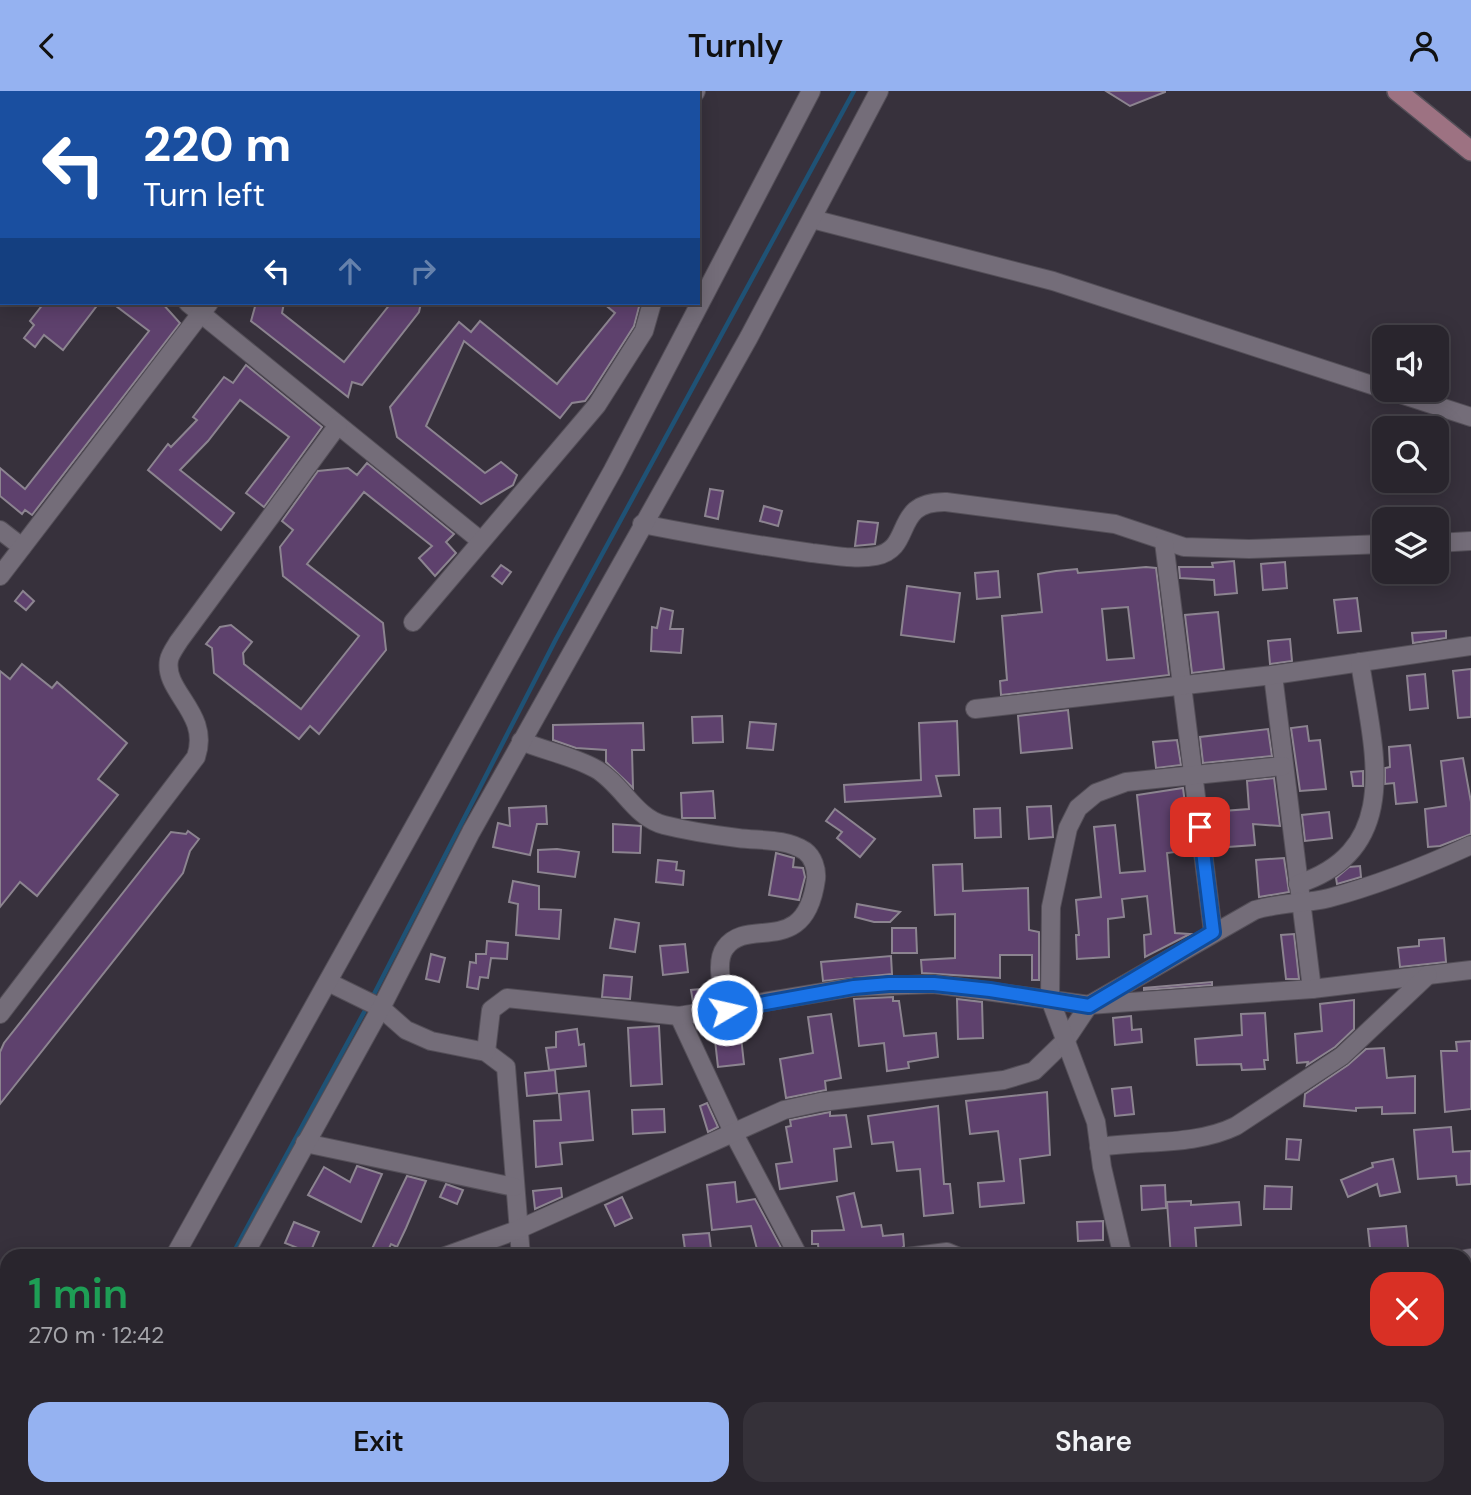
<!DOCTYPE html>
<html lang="en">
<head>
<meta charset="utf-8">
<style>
  :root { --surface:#29252d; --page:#353139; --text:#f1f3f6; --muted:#a5a5aa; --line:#454249; --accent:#95b2f1 }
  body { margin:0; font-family:"DM Sans",sans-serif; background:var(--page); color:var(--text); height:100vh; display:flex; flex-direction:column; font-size:26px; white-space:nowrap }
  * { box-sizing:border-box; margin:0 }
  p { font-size:23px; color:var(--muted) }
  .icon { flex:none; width:38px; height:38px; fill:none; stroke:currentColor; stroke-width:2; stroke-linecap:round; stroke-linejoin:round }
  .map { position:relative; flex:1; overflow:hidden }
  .side { position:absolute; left:0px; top:1158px; width:1472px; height:247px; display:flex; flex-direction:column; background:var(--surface); border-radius:21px 21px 0 0; box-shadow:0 4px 18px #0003,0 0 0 2px var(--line) }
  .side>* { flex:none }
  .banner { position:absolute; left:0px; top:0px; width:700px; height:214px; box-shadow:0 4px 18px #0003,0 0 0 2px var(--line); background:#1a4fa0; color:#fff; overflow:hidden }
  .buttons { position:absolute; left:1372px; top:234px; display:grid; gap:14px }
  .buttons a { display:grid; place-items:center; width:77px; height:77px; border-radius:14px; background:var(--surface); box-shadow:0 4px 18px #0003,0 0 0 2px var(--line); font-size:35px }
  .pin { position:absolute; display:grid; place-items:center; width:60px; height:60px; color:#fff; margin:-30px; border-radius:14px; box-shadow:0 4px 10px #0006 }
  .me { position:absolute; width:77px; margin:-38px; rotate:81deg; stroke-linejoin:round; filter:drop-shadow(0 0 5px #0008) }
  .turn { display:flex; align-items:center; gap:24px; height:147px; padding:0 28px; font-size:32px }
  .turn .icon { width:91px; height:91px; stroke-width:2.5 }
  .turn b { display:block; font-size:49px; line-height:60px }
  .lanes { display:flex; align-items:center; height:66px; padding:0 28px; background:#0003; justify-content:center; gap:35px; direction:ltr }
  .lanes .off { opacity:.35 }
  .round { display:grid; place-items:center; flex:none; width:74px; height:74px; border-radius:21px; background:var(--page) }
  .headline { display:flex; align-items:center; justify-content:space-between; height:119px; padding:0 28px }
  h1 { font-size:42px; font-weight:600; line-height:52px; color:#1e9e55 }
  .cta { display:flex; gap:14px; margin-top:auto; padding:14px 28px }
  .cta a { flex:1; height:80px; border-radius:21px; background:var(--accent); color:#111; font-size:28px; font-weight:600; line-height:80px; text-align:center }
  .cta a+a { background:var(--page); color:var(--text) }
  header { display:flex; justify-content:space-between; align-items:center; height:91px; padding:0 28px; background:var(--accent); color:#111; font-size:32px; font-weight:600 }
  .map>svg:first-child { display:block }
</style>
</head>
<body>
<header><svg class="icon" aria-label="back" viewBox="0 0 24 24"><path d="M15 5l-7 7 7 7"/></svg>Turnly<svg class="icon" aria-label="person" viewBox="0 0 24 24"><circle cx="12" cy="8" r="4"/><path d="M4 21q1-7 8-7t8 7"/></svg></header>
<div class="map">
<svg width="1471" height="1404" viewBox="0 0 1471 1404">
  <rect width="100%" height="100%" fill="#37313c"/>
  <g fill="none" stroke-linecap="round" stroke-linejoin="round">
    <g stroke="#1f5275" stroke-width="4.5">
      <path d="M372,907l184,-359 298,-548"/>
      <path d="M231,1166l137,-252"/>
      <path d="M96,1404l4,-6"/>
    </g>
  </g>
  <g fill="#5e416d" stroke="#8c8490" stroke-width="2" fill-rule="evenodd">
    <path d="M1106,0h59v1l-35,14z"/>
    <path d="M44,212h55l-36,47 -19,-15 -9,12 -11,-9 10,-13 -4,-4z"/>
    <path d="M112,212h50l18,20 -148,192 -7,-5 -3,4 -22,-18v-28l25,21 124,-158z"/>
    <path d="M256,212h28l-2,10 62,49 47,-59h30l-2,9 -57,73 -10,-3 -4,15 -97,-76z"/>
    <path d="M603,212h37l-6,23 -43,67 -6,8 -13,2 -12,15 -96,-77 -38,85 59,47 16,-11 16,13 -4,10 -32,19 -84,-67 -7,-30 69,-85 12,10 9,-11 77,63 58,-71z"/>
    <path d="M246,274l76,62 -58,80 -18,-14 43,-56 -49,-37 -32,41 -28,29 54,43 -13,17 -73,-60 20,-26 3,3 26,-27 -4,-3 31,-40 9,6z"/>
    <path d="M367,372l87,71 -8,8 10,11 -21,23 -16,-18 13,-12 -68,-54 -57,72 76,59 3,27 -67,84 -9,-8 -11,13 -85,-66 -2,-25 -6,-4 14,-17 11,-2 21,17 -9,11 1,11 57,45 58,-73 -76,-60 -3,-29 13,-17 -11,-9 36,-50 30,-3 9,7z"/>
    <path d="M710,398l13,2 -5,28 -13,-3z"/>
    <path d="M764,415l18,5 -4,15 -18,-5z"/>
    <path d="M858,430l20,2 -3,21 -20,2z"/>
    <path d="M1234,470l3,32 -22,2 -1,-15 -34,-2 -1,-11h34l-1,-4z"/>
    <path d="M1285,471l2,26 -24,2 -2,-26z"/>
    <path d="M501,474l10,7 -9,12 -10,-8z"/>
    <path d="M1146,476l10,1 13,107 -168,20 -1,-14 7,-1 -5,-64 40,-4 -4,-38 18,-3 21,-2 1,4zM1128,516l6,51 -27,2 -5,-51z"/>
    <path d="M998,480l2,26 -23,2 -2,-26z"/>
    <path d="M907,495l53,7 -6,49 -53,-7z"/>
    <path d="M23,500l11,10 -8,9 -11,-9z"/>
    <path d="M1357,507l4,33 -23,2 -4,-33z"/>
    <path d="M661,517l12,3 -3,18h13l-2,24 -30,-2 1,-24 5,1z"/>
    <path d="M1218,521l6,57 -32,4 -7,-58z"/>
    <path d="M1446,540v7l-33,5 -1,-10z"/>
    <path d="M1290,548l2,22 -22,3 -2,-23z"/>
    <path d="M22,573l30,24 5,-6 70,61 -29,36 20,16 -81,101 -17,-14 -20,25v-236l10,8z"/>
    <path d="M1471,578v48l-13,1 -5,-47z"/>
    <path d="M1425,583l3,34 -18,2 -3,-34z"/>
    <path d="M1068,619l4,38 -51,5 -3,-37z"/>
    <path d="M722,625l1,26 -30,1 -1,-26z"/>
    <path d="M957,630l2,54 -23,1 5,20 -96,6 -1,-17 77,-5 -2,-57z"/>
    <path d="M750,631l26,2 -3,26 -26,-2z"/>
    <path d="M643,632l1,27h-12l1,38 -27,-26v-12l-30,-2 -23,-8v-15z"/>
    <path d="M1307,635l2,15 11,-1 6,49 -26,2 -9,-63z"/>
    <path d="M1268,638l4,27 -69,7 -3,-26z"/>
    <path d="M1177,649l4,25 -25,3 -3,-26z"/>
    <path d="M1410,654l7,57 -21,2 -2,-21 -9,1v-16l5,-1 -1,-20z"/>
    <path d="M1463,667l8,44v32l-31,12 -12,1 -3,-38 21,-3 -5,-45z"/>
    <path d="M1363,680v15h-10l-2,-14z"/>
    <path d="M1274,687l6,48 -27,-2 2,21 -41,3 -5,-36 40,-3 -2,-28z"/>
    <path d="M1183,697l8,62 -24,3 8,80 15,1 -45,23 -1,-22 7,-1 -4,-38 -25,3 2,18 -16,2 1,38 -32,2 -1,-24h3l-3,-35 25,-3 -7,-70 21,-2 5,48 25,-2 -8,-76z"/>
    <path d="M713,700l2,27h-33l-1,-25z"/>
    <path d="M546,715l1,18h-10l-7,31 -37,-8 5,-24 12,3 -1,-18z"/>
    <path d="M1051,715l2,31 -24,2 -2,-32z"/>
    <path d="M1000,717l1,29 -26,1 -1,-29z"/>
    <path d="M835,718l40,30 -15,18 -23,-19 5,-6 -16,-11z"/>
    <path d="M1329,721l3,26 -27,3 -3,-26z"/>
    <path d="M613,733l28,2 -1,27 -27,-1z"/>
    <path d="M188,740l11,8 -9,12 -7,22 -183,231v-52l4,-9 167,-211 15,2z"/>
    <path d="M557,758l22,3 -4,25 -37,-5v-22z"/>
    <path d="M776,762l18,5 -1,9 10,1 2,9 -6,23 -30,-5z"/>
    <path d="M1284,767l5,34 -30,5 -3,-37z"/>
    <path d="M658,769l19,2 -1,8 8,1 -1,14 -27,-3z"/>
    <path d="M962,773l1,27 65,-3 1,42 10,2v48h-7v-25h-32v23l-78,-5 -1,-13 34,-2v-44l-20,1 -2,-50z"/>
    <path d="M1360,775l1,11 -24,7 -1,-6 13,-11z"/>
    <path d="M513,790l26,5v23l22,1 -2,29 -43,-4 2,-31 -9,-2z"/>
    <path d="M857,813l43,8 -10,10h-16l-19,-5z"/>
    <path d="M615,828l24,4 -4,29 -25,-4z"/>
    <path d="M892,837h24l1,25h-25z"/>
    <path d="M1294,843l5,45h-13l-5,-44z"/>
    <path d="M1444,847l2,24 -46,5 -2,-19 21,-2v-6z"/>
    <path d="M487,850l21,2 -1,16 -16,-1 -3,20 -8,-1 -2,12 -11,-2 3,-25 6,1v-9h10z"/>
    <path d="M685,853l3,28 -25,3 -3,-29z"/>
    <path d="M431,863l14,4 -6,24 -13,-3z"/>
    <path d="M891,865l1,18 -69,7 -2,-19z"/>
    <path d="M604,884l28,2 -2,22 -28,-2z"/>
    <path d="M1212,891v3l-68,5v-2z"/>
    <path d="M711,897l2,11 -20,3 -2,-12z"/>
    <path d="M893,906v4h6l5,35 32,-3 2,24 -30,5 1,6 -22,3 -3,-28 -25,3 -5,-47z"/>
    <path d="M957,908l25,3 1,36 -25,1z"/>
    <path d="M1354,909v29l-19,18 -28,18 1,-3 -11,1 -2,-29 27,-3 -2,-27z"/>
    <path d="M1265,922l3,47h-4l1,9 -23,1 -1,-6 -44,1 -2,-26 47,-4 -1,-21z"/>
    <path d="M831,923l10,64 -16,3 1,9 -40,8 -6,-39 33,-6 -5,-36z"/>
    <path d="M1131,925l1,14 9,-1 1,13 -27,3 -2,-27z"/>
    <path d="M735,927l1,10h4l4,36 -26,3 -5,-45z"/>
    <path d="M659,935l3,58 -31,2 -3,-58z"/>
    <path d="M577,938l2,16 5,-1 2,22 -37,4 -3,-22 10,-1v-15z"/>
    <path d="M1471,950v68l-26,3 -4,-61h16l-1,-9z"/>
    <path d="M1384,957l3,30 28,-2v37l-33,1v-7l-26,1v3l-52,-5 1,-12 43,-29 18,-16z"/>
    <path d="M555,979l2,23 -30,3 -2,-23z"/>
    <path d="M1131,996l3,27 -19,2 -3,-27z"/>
    <path d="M589,1000l4,49 -33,3 2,21 -26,3 -2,-46 27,-1 -2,-26z"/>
    <path d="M1047,1001l3,63 -30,4 4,44 -44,4 -2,-24 26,-2 -6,-50 -28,3 -4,-33z"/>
    <path d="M707,1012l11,24 -10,5 -8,-26z"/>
    <path d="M938,1015l6,78h6l3,29 -29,3 -4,-47 -23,2 -4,-29 -21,2 -4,-28z"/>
    <path d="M664,1018l1,23 -32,2 -1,-24z"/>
    <path d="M830,1021v4l16,-1 5,32 -17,2 3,32 -57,8 -4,-25 16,-2 -6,-35 5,-1 -1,-6z"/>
    <path d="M1451,1036l2,25 18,-1v33l-14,1 -1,-9 -38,3 -4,-49z"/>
    <path d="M1287,1048l14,1 -2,20 -13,-1z"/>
    <path d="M1393,1068l7,33 -20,4 -3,-12 -29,13 -7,-17 32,-13 -1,-4z"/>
    <path d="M357,1075l25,8 -21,48 -53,-27 16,-28 26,15z"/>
    <path d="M407,1085l19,5 -20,47 -9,19 -6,-3 -6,13h-17z"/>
    <path d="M735,1091l2,20 18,-3 31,58h-27l-8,-31 -39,4 -5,-45z"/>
    <path d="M446,1093l17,6 -6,14 -17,-7z"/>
    <path d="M1165,1094l1,23 -24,2 -1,-24z"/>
    <path d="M1265,1095l27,1 -1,22h-27z"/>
    <path d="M561,1097l1,9 -27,12 -2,-18z"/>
    <path d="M854,1102l8,34 19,-2 2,11 20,-2 1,12 -7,7 -78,4 -1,-13h-6v-13l32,-1 -7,-33z"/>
    <path d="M622,1106l10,21 -17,8 -10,-21z"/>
    <path d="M1191,1110v4l48,-3 2,23 -46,3 2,29h-26l-4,-55z"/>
    <path d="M1103,1130v19l-25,1 -1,-19z"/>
    <path d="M294,1131l25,10 -9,21 -25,-10z"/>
    <path d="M1406,1135l3,31h-38l-3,-28z"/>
    <path d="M709,1142l3,24h-26l-3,-22z"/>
  </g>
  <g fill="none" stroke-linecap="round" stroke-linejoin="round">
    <defs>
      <g id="minor">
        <path d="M404,0l3,2"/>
        <path d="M150,2l1,-2"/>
        <path d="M373,2l1,-2"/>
        <path d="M695,2l1,-2"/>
        <path d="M0,59l2,1"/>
        <path d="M812,128l241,62 331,108"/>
        <path d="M188,212l293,238"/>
        <path d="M1388,299l83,27"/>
        <path d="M642,433c56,11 113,21 170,29 21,2 43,7 64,3 39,-8 15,-55 70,-54l169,22 69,23 65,2 135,-5"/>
        <path d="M0,439l22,17"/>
        <path d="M1164,451l49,390"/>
        <path d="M1437,452l34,-2"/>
        <path d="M0,485l209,-273"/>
        <path d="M413,531l184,-217 47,-74 8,-28"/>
        <path d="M1273,584l39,314"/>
        <path d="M975,618l298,-34 198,-29"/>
        <path d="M521,650c24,10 52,15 75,28 26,15 39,49 68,56 24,6 50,10 74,13 22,3 47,0 67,13 8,6 12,18 11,28 -11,81 -68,36 -91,69 -11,15 -1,45 2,62"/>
        <path d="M1298,793c108,-35 74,-138 62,-222"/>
        <path d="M328,891l53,26 25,22 25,11 55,11 20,15 15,190"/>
        <path d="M0,923l196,-257c15,-44 -33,-65 -27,-97 1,-6 7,-14 10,-19l159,-216"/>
        <path d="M679,925l54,116 66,125"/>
        <path d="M486,961l5,-42 16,-12 172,18 175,-29 80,-3 155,21 223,-16 159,-19"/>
        <path d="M305,1052l209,44"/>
        <path d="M1099,1056c45,-7 96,-1 137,-21l106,-70 86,-81"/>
        <path d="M174,1166l439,-787 198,-379"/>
        <path d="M243,1166l138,-249 90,-176 278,-495 130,-246"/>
        <path d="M443,1166l74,-27 267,-120 37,-8 183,-22 30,-9 31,-30 24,-36 166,-95c27,-8 50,-6 74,-12 49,-13 96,-32 142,-53"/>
        <path d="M907,1166l40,-5 12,5"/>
        <path d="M1123,1166l-21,-90 -6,-45 -46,-123 1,-92 17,-79 10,-20 18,-15 30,-11 157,-16"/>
        <path d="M1465,1168l6,-1"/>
        <path d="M1465,1313l6,-1"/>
        <path d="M376,1398l3,6"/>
        <path d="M928,1398l2,6"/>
        <path d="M48,1404l3,-6"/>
        <path d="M110,1404l3,-6"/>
        <path d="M605,1404l38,-6"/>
        <path d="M1136,1404l15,-6"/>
      </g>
      <path id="secondary" d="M1397,0l74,60"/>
    </defs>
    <use href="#minor" stroke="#544f58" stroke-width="20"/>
    <use href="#secondary" stroke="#544f58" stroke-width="22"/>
    <use href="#minor" stroke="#746d79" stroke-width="18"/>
    <use href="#secondary" stroke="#9d7282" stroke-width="19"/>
  </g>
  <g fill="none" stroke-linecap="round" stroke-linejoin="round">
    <defs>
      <path id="route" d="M727,919l127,-23 35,-3h45l56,6 99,16 124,-74 -13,-105"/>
    </defs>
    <use href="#route" stroke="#114b97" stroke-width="18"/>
    <use href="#route" stroke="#1a73e8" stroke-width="12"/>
  </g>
</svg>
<div class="buttons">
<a><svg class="icon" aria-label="sound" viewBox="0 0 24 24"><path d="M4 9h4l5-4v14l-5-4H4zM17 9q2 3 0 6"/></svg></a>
<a><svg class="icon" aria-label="search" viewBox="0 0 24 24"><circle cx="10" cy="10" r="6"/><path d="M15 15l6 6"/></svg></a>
<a><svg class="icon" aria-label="layers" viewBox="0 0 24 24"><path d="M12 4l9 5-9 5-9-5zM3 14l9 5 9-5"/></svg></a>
</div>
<div class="pin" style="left:1200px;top:736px;background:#d93025"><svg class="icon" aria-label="arrive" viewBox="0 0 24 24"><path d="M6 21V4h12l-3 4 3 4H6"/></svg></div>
<svg class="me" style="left:727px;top:919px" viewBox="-20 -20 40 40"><circle r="17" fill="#1a73e8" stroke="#fff" stroke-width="3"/><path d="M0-11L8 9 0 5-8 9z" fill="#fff"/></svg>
<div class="banner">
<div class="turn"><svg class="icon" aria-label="left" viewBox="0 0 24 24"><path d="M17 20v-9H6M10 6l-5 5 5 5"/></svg><div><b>220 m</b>Turn left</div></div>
<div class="lanes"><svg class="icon" aria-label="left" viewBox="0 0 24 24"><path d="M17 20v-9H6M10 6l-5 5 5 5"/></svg><svg class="icon off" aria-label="ahead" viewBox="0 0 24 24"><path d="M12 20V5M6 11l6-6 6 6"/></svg><svg class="icon off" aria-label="right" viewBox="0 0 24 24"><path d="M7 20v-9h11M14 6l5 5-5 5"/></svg></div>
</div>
<section class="side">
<div class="headline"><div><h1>1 min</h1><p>270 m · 12:42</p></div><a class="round" style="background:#d93025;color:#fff"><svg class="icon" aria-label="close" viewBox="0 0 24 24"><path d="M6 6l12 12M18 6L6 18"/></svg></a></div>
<div class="cta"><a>Exit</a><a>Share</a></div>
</section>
</div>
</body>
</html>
